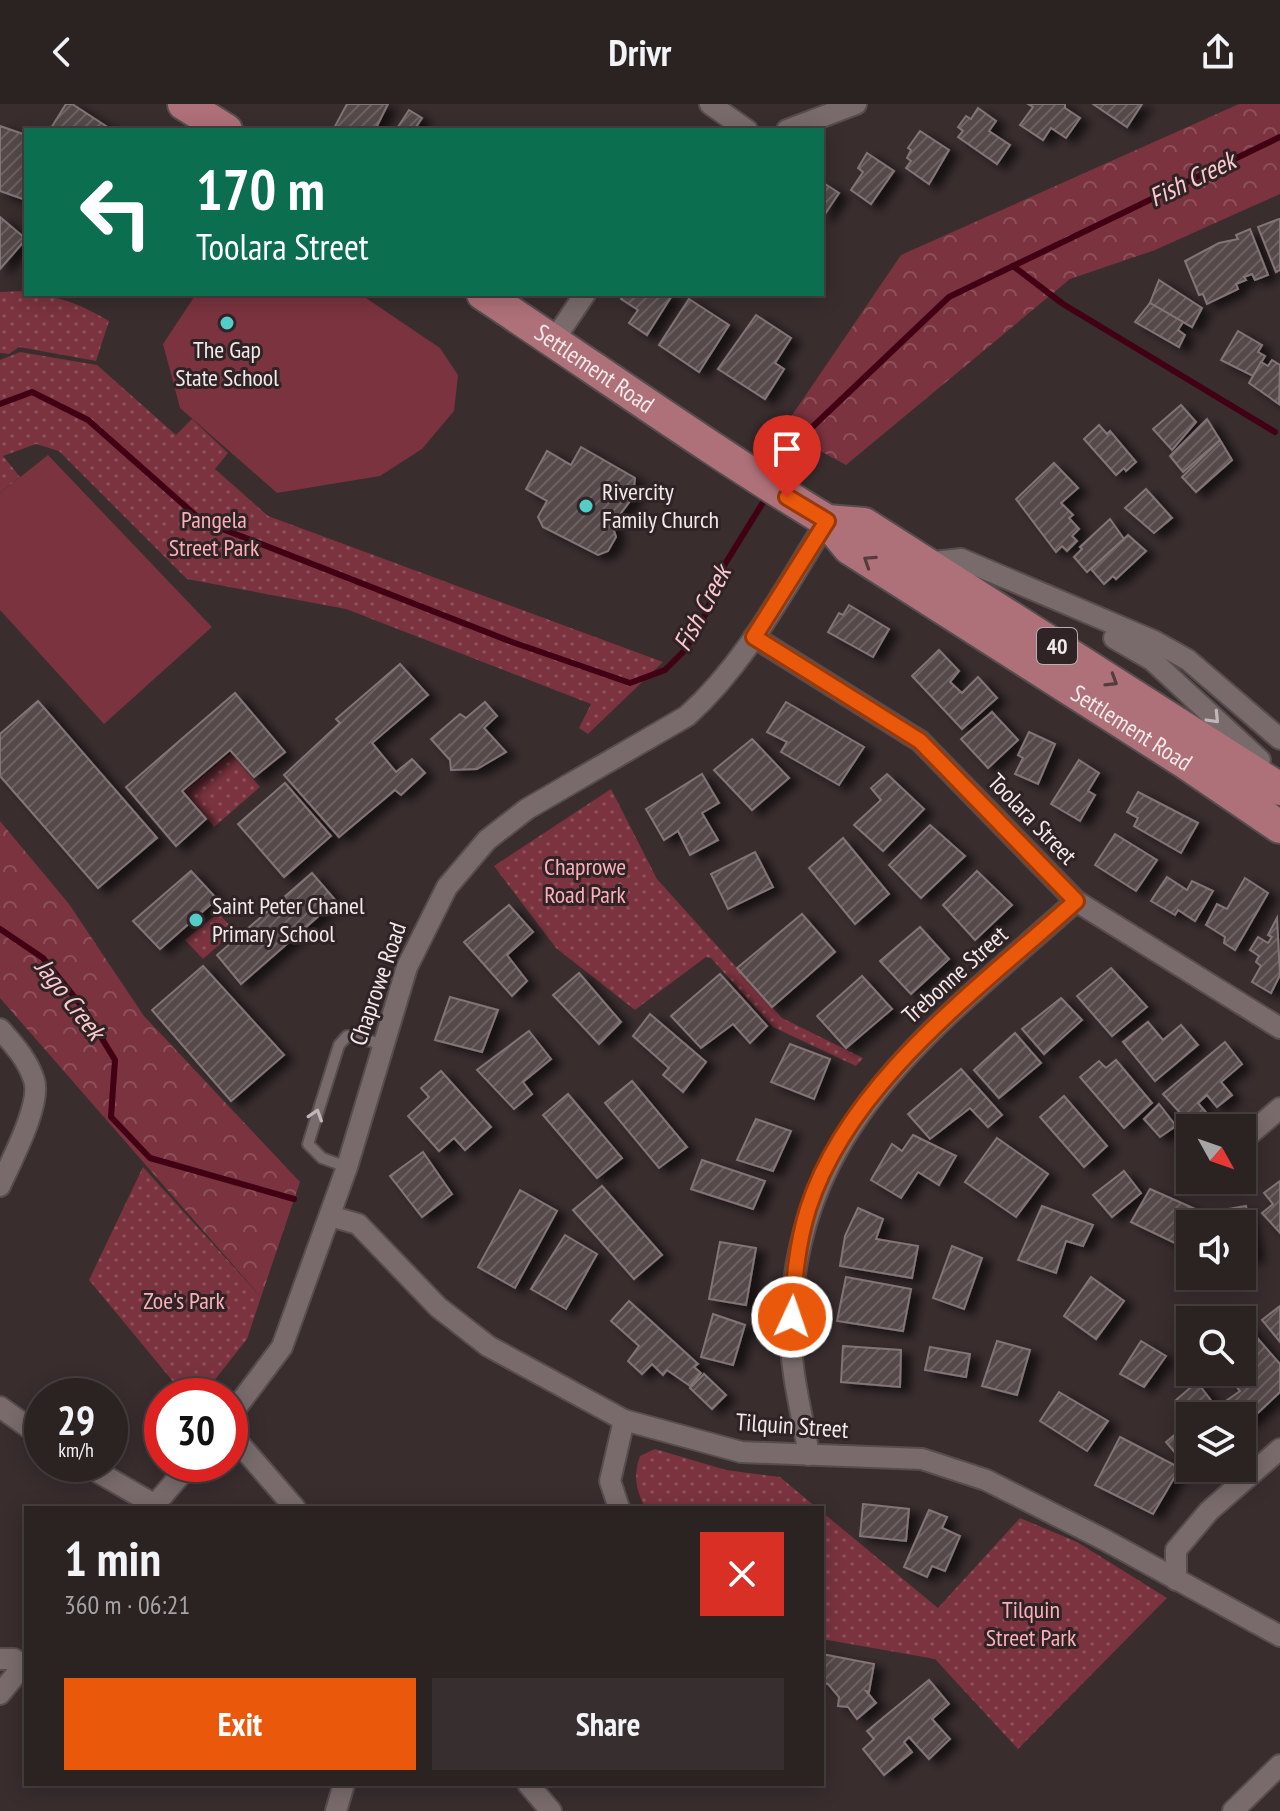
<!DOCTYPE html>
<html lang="en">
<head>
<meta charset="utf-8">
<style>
  :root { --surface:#2b2222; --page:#372f2f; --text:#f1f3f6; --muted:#a6a4a5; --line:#473f40; --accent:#ea580c }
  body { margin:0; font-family:"PT Sans Narrow",sans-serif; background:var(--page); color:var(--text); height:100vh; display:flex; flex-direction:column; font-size:30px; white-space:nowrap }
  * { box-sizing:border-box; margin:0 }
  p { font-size:26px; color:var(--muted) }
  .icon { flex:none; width:44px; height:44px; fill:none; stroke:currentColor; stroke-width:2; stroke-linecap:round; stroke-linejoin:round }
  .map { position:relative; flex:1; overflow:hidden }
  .panel { position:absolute; left:24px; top:1402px; width:800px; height:280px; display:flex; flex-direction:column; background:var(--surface); border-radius:0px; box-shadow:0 4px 20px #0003,0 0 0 2px var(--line) }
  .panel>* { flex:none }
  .hud { position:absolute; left:24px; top:24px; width:800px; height:168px; border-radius:0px; box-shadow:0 4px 20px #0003,0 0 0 2px var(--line); background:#0b6e4f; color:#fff; overflow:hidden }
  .needle { width:52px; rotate:130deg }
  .controls { position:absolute; left:1176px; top:1010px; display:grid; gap:16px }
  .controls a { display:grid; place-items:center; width:80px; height:80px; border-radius:0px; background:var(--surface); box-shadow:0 4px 20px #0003,0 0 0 2px var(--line); font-size:40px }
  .speed { position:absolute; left:24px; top:1274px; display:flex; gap:16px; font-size:40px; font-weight:700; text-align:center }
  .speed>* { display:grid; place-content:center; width:104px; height:104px; border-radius:50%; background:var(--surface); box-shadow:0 4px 20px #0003,0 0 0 2px var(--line); line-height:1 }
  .speed small { font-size:20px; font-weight:400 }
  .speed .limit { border:12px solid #d22; background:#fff; color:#111 }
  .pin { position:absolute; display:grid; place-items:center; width:68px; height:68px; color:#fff; margin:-82px -34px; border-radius:50% 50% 50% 0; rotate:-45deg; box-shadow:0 0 8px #0007 }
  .pin .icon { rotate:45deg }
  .me { position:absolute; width:88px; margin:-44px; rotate:3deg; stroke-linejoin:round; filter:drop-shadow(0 0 6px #0008) }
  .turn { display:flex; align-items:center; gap:28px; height:168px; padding:0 40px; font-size:36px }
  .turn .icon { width:104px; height:104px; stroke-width:2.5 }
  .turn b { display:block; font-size:56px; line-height:68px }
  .round { display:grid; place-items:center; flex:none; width:84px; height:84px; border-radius:0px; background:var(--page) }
  .head { display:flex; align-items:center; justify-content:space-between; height:136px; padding:0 40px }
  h1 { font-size:48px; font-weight:600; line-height:60px }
  .button { display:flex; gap:16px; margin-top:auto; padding:16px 40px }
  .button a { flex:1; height:92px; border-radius:0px; background:var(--accent); color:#fff; font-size:32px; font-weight:600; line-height:92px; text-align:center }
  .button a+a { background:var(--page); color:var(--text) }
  header { display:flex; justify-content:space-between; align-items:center; height:104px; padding:0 40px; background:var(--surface); font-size:36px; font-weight:600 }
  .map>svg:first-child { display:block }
</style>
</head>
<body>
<header><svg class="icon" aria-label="back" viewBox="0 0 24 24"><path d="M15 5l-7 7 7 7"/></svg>Drivr<svg class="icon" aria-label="share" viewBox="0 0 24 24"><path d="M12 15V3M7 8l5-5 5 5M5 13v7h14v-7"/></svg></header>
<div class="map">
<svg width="1280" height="1707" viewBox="0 0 1280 1707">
  <defs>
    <pattern id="grass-dots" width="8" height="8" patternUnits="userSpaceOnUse" patternTransform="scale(2)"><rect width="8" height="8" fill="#7a333f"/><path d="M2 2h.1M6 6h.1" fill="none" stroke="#8d515b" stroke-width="1.8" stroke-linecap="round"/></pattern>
    <pattern id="forest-crowns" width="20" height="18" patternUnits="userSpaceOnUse" patternTransform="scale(2)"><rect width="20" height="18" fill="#7a333f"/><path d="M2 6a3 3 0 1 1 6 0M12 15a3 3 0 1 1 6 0" fill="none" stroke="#8d515b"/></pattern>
    <pattern id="building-hatch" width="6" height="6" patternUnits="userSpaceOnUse" patternTransform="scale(2)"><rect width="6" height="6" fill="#55484a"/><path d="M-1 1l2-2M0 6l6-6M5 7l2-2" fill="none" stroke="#6e6264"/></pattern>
    <filter id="shadow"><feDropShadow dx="9" dy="5" stdDeviation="4" flood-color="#0009"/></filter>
  </defs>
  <rect width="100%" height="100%" fill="#392d2e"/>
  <g fill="url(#grass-dots)">
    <path d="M26,187v3c30,0 58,12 83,27l-13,40 -77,-14 -10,7 -9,-1v-61z"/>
    <path d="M20,248l77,13 79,70 16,-16 36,34 -13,16 53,47 395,146 -75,72 -9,-6 12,-24 -245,-95 -159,-30 -128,-128 -23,-7 -33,12 17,21 -20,16v-133z"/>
    <path d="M231,649l29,34 -46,40 -29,-36z"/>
    <path d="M611,685l46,90 125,139 81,40 -7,8 -83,-39 -62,-69 -5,-1 -71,53 -79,-62 -62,-82z"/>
    <path d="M218,809l17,18 -32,28 -18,-19z"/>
    <path d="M143,1063l118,130 -14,42 -45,57h-17l-96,-116z"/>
    <path d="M655,1345l71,21 54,7 37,31h-172c-9,-19 -12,-32 -5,-52z"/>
    <path d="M822,1408l116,96 82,-90 57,24 90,56 -149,151 -83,-90 -113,-20z"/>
  </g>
  <g fill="url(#forest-crowns)">
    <path d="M1239,0h41v90l-125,56 -85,29 -224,186 -64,-35 119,-175z"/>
    <path d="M0,717l69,83 75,112 156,166 -39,115 -261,-299z"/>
  </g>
  <g fill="#7a333f">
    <path d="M196,190h164l80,54 18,27 -4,36 -32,38 -42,27 -103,17 -97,-85 -17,-64z"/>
    <path d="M48,351l164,172 -108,97 -104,-114v-117z"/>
  </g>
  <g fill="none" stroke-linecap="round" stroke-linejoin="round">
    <g stroke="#410013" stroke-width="6">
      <path d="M1013,162l50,38 212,128"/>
      <path d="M0,300l32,-12 56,28 114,101 310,121 118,41 35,-13 20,-20 20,-35 20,-51 42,-68"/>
      <path d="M777,376l28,-46 144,-137 331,-160"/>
      <path d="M0,825l43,29 41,51 31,51 -4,57 39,41 144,41"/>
    </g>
  </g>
  <g fill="url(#building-hatch)" stroke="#837576" stroke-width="2" filter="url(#shadow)">
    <path d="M66,0h6l40,26h-59l-2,-2z"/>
    <path d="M347,0h41l-13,26h-42z"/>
    <path d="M1028,0h37v4l15,10 -14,20 -15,-10 -8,12 -23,-15 13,-18z"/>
    <path d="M1093,0h49l-15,23z"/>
    <path d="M978,4l18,13 -7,10 21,14 -13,19 -39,-27 5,-6 -5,-4 8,-11 5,3z"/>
    <path d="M409,6l13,8 -8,12h-18z"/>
    <path d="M0,22l26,9v65l-26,-9z"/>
    <path d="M920,27l29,19 -20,34 -23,-16 5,-7 -4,-3 4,-8 -3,-2z"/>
    <path d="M867,49l27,18 -23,33 -20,-14 12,-18 -5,-4z"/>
    <path d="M822,78l17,11 -16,24h-1z"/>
    <path d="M0,113l26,22 -26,30z"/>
    <path d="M1279,115h1v51l-4,2 -18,-45z"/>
    <path d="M1250,125l18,46 -13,5 -3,-6 -8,3 2,3 -10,4 2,5 -31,15 -4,-10 -4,1 -14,-34 34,-18 19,-4 -2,-4z"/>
    <path d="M1159,176l43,28 -10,19 -42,-24z"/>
    <path d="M624,190h49l-26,41 -18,-12 9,-13 -17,-11z"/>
    <path d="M689,195l40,26 -30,47 -40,-27z"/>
    <path d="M1150,199l33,19 -5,8 7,5 -6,12 -44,-25z"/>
    <path d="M756,211l35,23 -16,25 9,6 -19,30 -47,-30z"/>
    <path d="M1238,227l24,14 -4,7 7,4 -12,20 -32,-16z"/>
    <path d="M1272,256l8,5 -1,39 -30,-21 12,-21 7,4z"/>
    <path d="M1181,301l15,17 -24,28 -19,-21z"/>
    <path d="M1207,315l13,21 -37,32 -13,-16z"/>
    <path d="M1099,321l8,9 3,-3 26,31 -10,9 -2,-3 -8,7 -32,-36z"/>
    <path d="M1220,336l12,20 -36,32 -14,-15z"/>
    <path d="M581,343l54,31 -2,19 -21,28 4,12 -8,14 -10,4 -55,-28 -5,-10 9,-16 -21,-12 21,-38 24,14z"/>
    <path d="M1054,359l24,25 -17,15 12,12 -4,3 10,11 -7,7 5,5 -10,10 -5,-5 -6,6 -40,-53z"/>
    <path d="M1146,385l26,29 -18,15 -29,-25z"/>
    <path d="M1110,415l14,20 -37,33 -13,-15 8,-8 -2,-2z"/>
    <path d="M1128,431l18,16 -30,28 -3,-3 -9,8 -13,-15z"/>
    <path d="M849,501l40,24 -16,28 -45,-25 11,-19 4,2z"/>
    <path d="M939,546l20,21 -9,11 12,11 16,-16 19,21 -35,31 -50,-53z"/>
    <path d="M400,560l28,31 -56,48 24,29 16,-13 13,14 -24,22 -6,-5 -56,47 -55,-62 56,-52 -4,-4z"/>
    <path d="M235,589l50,59 -31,25 -24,-27 -48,41 24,28 -30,27 -50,-59z"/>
    <path d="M38,597l119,137 -59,50 -98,-112v-42z"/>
    <path d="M485,598l12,14 -13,12 22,24 -29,17 -26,1 -1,-10 -19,-21 29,-25 6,4z"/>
    <path d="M786,598l78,45 -25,38 -58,-33 6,-10 -20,-10z"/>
    <path d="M992,608l26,28 -30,28 -27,-29z"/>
    <path d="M1029,628l26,12 -17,40 -23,-10 8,-16 -5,-3z"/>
    <path d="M752,635l37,39 -37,32 -38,-40z"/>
    <path d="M1079,656l20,13 -11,18 7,4 -15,26 -29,-17z"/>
    <path d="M702,670l17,29 -17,10 16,27 -28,15 -12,-24 -14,9 -18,-31z"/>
    <path d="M887,670l37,35 -41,42 -29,-26 27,-25 -10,-12z"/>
    <path d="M285,679l46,53 -47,41 -46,-53z"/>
    <path d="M1138,688l60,31 -17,30 -47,-27 4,-8 -11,-6z"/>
    <path d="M930,721l35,31 -44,42 -32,-33z"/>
    <path d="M1115,730l42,26 -21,31 -41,-26z"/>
    <path d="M843,734l46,56 -34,30 -46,-56z"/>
    <path d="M755,748l18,35 -45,22 -17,-35z"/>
    <path d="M191,767l26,28 -57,50 -27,-28z"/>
    <path d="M977,767l35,34 -37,35 -32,-35z"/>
    <path d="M312,769l24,28 -95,83 -24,-29z"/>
    <path d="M1167,773l20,13 5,-9 21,10 -18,30 -17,-11 -3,5 -24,-14z"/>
    <path d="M1245,774l23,15 -33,57 -11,-7 1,-6 -19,-12 11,-21 10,5z"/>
    <path d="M509,801l24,27 -26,23 20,26 -15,15 -48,-54z"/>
    <path d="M802,810l33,38 -63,55 -35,-39z"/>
    <path d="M1277,814l3,57 -9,18 -19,-11 9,-16 -5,-4 3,-6 -9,-6 8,-13 10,6 4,-6 -4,-2z"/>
    <path d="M920,823l29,32 -38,35 -31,-33z"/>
    <path d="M203,862l81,89 -53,46 -79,-91z"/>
    <path d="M1111,864l36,39 -35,29 -35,-40z"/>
    <path d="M579,869l42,49 -22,22 -46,-49z"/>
    <path d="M720,870l47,52 -17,17 -17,-19 -32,24 -30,-32z"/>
    <path d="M862,872l30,33 -46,39 -29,-32z"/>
    <path d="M450,893l48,13 -16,42 -47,-12z"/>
    <path d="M1061,894l21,22 -38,34 -22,-25z"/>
    <path d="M650,910l56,48 -23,30 -20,-17 6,-7 -36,-32z"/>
    <path d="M1148,918l15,18 18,-15 17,20 -43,36 -32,-39z"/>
    <path d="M529,927l22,28 -28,23 9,12 -18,15 -37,-39z"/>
    <path d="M1015,929l26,30 -42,35 -25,-28z"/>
    <path d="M1225,938l17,22 -21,18 11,13 -15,12 -10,-12 -9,8 12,14 -11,11h-9v9l-12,-15 5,-6 -20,-22z"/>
    <path d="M790,940l40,15 -16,40 -43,-17z"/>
    <path d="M1116,956l36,43 -28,25 -44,-51 19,-16 7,7z"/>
    <path d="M961,965l41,46 -14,12 -18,-19 -40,31 -22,-25z"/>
    <path d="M441,967l50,56 -26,23 -11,-12 -15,13 -31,-35 21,-19 -8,-9z"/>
    <path d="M632,977l55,66 -28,21 -54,-65z"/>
    <path d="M568,990l54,64 -25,20 -54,-63z"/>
    <path d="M1064,992l43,50 -23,21 -44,-50z"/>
    <path d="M1159,1000l17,22 -16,11 -16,-18z"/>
    <path d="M756,1015l35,12 -18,40 -36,-11z"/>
    <path d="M913,1031l43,21 -17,29 -21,-13 -17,26 -30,-18 21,-36 10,7z"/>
    <path d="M997,1034l51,36 -32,43 -51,-35z"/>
    <path d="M423,1048l29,42 -30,23 -32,-41z"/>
    <path d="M702,1056l63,21 -12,28 -62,-20z"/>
    <path d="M1124,1067l17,22 -29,24 -19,-22z"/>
    <path d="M1280,1077v52l-18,-20 11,-9 -9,-11z"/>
    <path d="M602,1082l60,69 -28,24 -61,-69z"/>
    <path d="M1150,1085l52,23 -7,12h-5v8l-9,14 -50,-24z"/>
    <path d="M520,1086l37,21 -42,77 -37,-21z"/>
    <path d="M1042,1102l51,19 -10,21 -17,-5 -10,32 -38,-13z"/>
    <path d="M1246,1102l9,50 -13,4v-36h-18l-2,-14z"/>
    <path d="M858,1104l25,11 -7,20 42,7 -6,32 -72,-12 5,-30z"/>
    <path d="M565,1131l32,19 -31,55 -35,-20z"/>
    <path d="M720,1138l36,6 -10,57 -37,-6z"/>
    <path d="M952,1142l30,12 -18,51 -31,-11z"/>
    <path d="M846,1173l65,12 -8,42 -66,-10z"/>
    <path d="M1091,1173l33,24 -28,38 -32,-23z"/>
    <path d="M629,1197l69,63 -4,3 7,6 -11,13 -23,-16 -4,5 -11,-11 -10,10 -14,-13 11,-15 -28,-25z"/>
    <path d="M1280,1202v36l-18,-22z"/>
    <path d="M713,1210l32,11 -12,40 -32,-8z"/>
    <path d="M1246,1221l34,39v28l-34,32 -20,-23 14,-10 -16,-19h18v-44z"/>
    <path d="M997,1237l33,9 -13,45 -35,-9z"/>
    <path d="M1141,1237l25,15 -22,31 -24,-13z"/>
    <path d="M843,1242l58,4 -1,37 -59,-5z"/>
    <path d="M930,1243l40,7 -4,23 -41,-7z"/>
    <path d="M704,1270l22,21 -14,14 -22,-21z"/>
    <path d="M1197,1278l26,34h-32l-15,-16z"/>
    <path d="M1059,1288l49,29 -21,30 -47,-30z"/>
    <path d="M1190,1318v36l-6,5 -18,-21z"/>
    <path d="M1120,1333l60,31 -27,46 -58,-29z"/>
    <path d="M863,1400l46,5 -3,32 -46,-5z"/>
    <path d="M929,1406l18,7 -5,11 18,8 -15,35 -13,-5 -5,11 -23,-10z"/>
    <path d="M822,1550l52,10 -5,28 -3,-1 10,12 -19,16 -9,-12 -10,-1 1,-9 -11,-13 -6,-1z"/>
    <path d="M929,1576l20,24 -17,15 18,20 -21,20 -20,-22 -5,5 8,10 -28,23 -21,-26 11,-10 -7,-8z"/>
  </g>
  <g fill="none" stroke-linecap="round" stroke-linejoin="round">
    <defs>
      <path id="service" d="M347,1063l-25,-9 -14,-14 31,-99 8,-9 36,8"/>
      <g id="minor">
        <path d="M710,0l37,26"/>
        <path d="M787,26l69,-26"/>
        <path d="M554,236l31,-46"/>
        <path d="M925,459l36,-4 193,82 34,19 92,79"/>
        <path d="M754,533l166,104 156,160 204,127"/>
        <path d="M1114,534l38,22 108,100"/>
        <path d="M0,925c14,16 28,31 34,51 8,24 -24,83 -34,106"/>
        <path d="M1242,1037l38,-33"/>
        <path d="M330,1112l28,8 80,83 50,39 136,74 117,32 181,7 64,21 117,59 177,97"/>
        <path d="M0,1303l42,30"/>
        <path d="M230,1312l52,-69 65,-180 60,-200 40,-80 40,-47 40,-31 160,-93c60,-54 97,-127 140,-195"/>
        <path d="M230,1329l65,75"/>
        <path d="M809,1351c-6,-36 -17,-76 -18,-114 -4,-213 142,-311 285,-440"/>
        <path d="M84,1360l71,41"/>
        <path d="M152,1404l38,-44"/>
        <path d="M619,1404l-9,-27 14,-61"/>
        <path d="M1176,1476v-30l33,-39 71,-62"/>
        <path d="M0,1555h14l10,6"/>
        <path d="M0,1590l26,-32"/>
        <path d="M528,1680l23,27"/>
        <path d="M336,1707l8,-27"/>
        <path d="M1233,1707l47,-46"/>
      </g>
      <g id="primary">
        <path d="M184,0l42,26"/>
        <path id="s1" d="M483,190c115,76 227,156 344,227l22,27 337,215 94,64"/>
        <path d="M827,417l37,3 416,265"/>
      </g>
    </defs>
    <use href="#service" stroke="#574c4e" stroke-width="14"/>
    <use href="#minor" stroke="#574c4e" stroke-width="24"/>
    <use href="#primary" stroke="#574c4e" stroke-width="36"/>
    <use href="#service" stroke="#796b6c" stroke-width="10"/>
    <use href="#minor" stroke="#796b6c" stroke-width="20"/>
    <use href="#primary" stroke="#ae7079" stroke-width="32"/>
  </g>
  <defs><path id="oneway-chevron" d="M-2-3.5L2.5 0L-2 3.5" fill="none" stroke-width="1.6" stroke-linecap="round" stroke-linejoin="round" transform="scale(2)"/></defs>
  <g stroke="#553a3e">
    <use href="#oneway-chevron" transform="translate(869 457) rotate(-147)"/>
    <use href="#oneway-chevron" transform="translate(1112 577) rotate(32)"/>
  </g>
  <g stroke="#c2b7b8">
    <use href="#oneway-chevron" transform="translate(1214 614) rotate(46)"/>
    <use href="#oneway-chevron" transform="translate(316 1011) rotate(-72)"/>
  </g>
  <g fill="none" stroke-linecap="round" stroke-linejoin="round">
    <defs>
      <path id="route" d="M787,393l40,24 -73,116 166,104 156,160c-96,87 -227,180 -268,308 -11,36 -14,71 -16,108"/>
    </defs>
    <use href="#route" stroke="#983908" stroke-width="20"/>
    <use href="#route" stroke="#ea580c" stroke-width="14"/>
  </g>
  <g fill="#54cdc8" stroke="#2f2325" stroke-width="3">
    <circle cx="227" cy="219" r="8"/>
    <circle cx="586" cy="402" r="8"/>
    <circle cx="196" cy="816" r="8"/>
  </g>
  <g text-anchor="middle" stroke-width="6" stroke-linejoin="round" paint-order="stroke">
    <rect fill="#2f2325" stroke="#b8aeaf" stroke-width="2" x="1037" y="524" width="40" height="36" rx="6"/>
    <g font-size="22" font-weight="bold" fill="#f2e9ea">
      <text x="1057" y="550">40</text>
    </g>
    <g font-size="24" fill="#f2e9ea" stroke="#2f2325" text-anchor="start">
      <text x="227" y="254" text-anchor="middle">The Gap<tspan x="227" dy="28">State School</tspan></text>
      <text x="602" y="396">Rivercity<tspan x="602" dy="28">Family Church</tspan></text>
      <text x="212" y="810">Saint Peter Chanel<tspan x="212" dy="28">Primary School</tspan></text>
    </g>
    <g font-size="24" fill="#f2e9ea" stroke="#2f2325">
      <text dy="8" stroke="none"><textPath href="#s1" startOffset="134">Settlement Road</textPath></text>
      <text dy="8" stroke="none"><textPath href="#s1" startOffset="782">Settlement Road</textPath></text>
      <text transform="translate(1032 715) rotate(46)" y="8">Toolara Street</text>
      <text transform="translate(955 871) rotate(-42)" y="8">Trebonne Street</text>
      <text transform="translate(378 880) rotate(-71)" y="8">Chaprowe Road</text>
      <text transform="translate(792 1322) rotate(4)" y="8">Tilquin Street</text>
    </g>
    <g font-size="24" fill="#fdb0ba" stroke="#2f2325">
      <text x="214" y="424">Pangela<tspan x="214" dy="28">Street Park</tspan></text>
      <text x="585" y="771">Chaprowe<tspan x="585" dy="28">Road Park</tspan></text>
      <text x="184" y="1205">Zoe's Park</text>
      <text x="1031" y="1514">Tilquin<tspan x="1031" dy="28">Street Park</tspan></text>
    </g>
    <g font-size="26" font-style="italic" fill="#fdc9ce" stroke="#2f2325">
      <text transform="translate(1192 75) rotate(-26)" y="9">Fish Creek</text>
      <text transform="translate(702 504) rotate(-62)" y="9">Fish Creek</text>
      <text transform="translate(70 895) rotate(52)" y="9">Jago Creek</text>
    </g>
  </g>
</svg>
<div class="controls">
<a><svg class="needle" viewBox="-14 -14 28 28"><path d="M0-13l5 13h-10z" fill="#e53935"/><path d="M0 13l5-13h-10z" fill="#a6a4a5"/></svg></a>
<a><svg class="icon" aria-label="sound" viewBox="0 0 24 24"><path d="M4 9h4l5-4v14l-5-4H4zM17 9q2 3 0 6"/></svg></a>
<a><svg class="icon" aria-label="search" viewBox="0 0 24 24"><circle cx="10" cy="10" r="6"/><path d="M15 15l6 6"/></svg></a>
<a><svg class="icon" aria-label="layers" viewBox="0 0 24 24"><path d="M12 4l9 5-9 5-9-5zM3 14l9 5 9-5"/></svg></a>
</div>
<div class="speed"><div>29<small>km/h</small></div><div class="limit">30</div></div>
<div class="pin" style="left:787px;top:393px;background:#d93025"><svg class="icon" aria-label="arrive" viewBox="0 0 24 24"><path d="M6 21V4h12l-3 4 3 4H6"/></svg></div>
<svg class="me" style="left:792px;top:1213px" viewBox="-20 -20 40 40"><circle r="17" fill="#ea580c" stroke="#fff" stroke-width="3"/><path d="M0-11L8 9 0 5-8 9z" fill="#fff"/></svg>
<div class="hud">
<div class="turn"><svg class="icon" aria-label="left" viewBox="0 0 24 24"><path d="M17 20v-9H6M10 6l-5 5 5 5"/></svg><div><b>170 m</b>Toolara Street</div></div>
</div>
<section class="panel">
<div class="head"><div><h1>1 min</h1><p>360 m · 06:21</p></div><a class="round" style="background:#d93025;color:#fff"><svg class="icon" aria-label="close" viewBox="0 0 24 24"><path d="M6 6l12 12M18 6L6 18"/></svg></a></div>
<div class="button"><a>Exit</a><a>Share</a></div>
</section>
</div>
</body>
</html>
